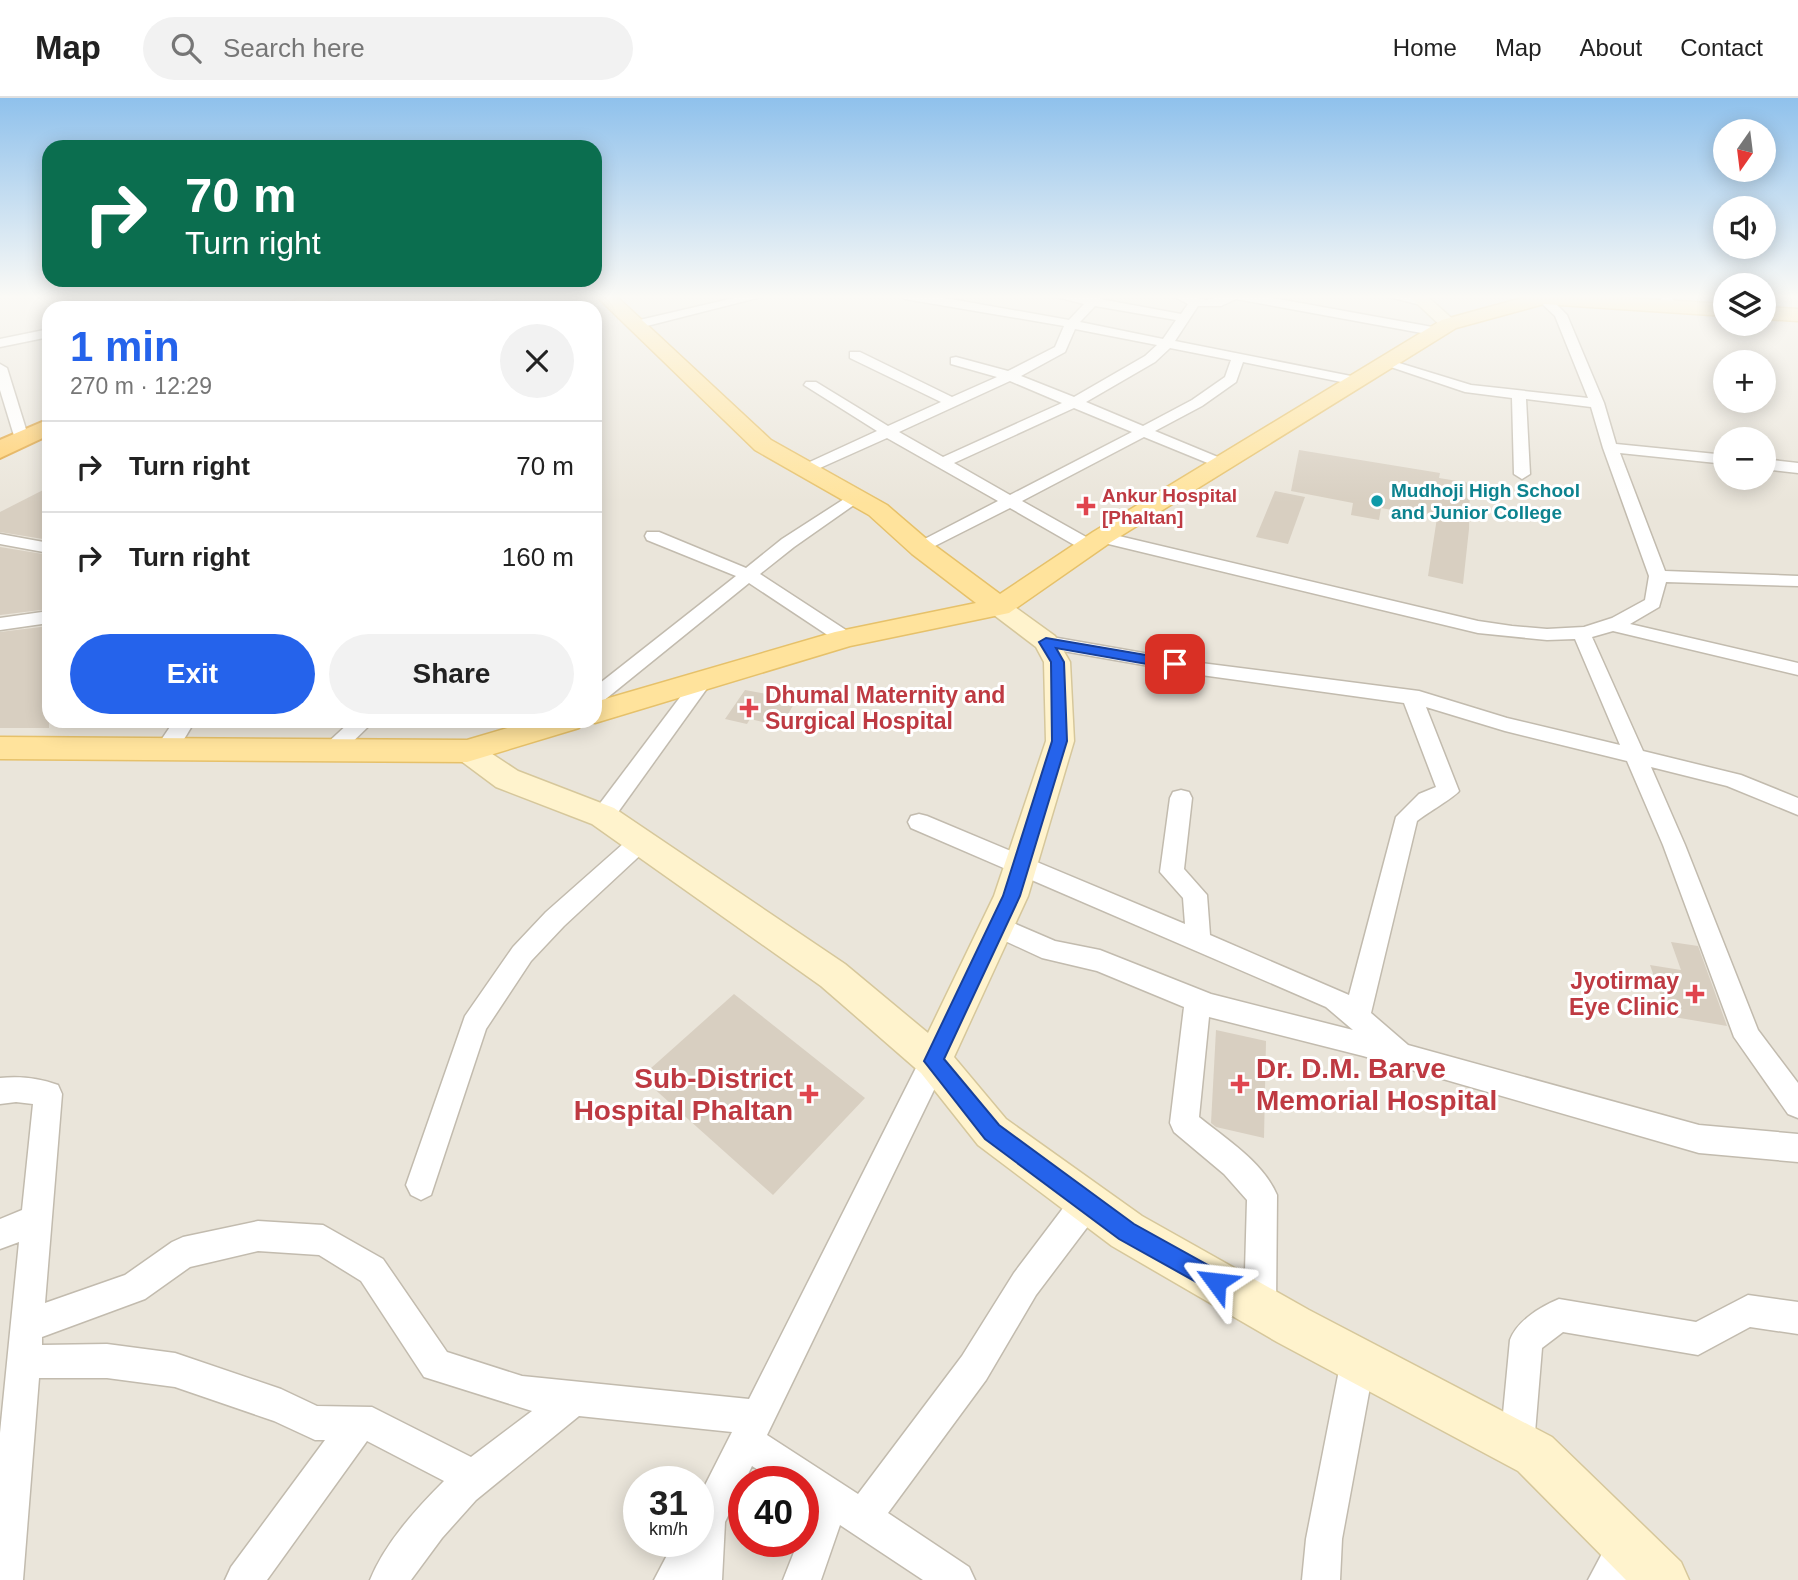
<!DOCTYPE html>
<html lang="en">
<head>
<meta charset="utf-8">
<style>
  :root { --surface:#fff; --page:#f2f2f2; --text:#222; --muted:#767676; --line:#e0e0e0; --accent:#2563eb }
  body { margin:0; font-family:Helvetica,sans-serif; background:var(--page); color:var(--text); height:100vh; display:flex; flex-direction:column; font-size:26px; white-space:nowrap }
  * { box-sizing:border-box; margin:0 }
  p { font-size:23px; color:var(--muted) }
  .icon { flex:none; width:38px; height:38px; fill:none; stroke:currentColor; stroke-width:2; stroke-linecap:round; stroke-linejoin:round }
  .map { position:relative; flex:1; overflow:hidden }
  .details { position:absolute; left:42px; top:203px; width:560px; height:427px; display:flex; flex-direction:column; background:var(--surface); border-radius:21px; box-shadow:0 4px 18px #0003 }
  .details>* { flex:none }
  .top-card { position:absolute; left:42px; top:42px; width:560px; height:147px; border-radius:21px; box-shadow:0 4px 18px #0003; background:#0b6e4f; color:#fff; overflow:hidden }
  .needle { width:46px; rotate:194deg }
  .buttons { position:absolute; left:1713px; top:21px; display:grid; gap:14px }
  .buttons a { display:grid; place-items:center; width:63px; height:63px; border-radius:50%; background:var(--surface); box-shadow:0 4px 18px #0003; font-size:35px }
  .speed { position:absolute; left:623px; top:1368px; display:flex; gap:14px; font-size:35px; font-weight:700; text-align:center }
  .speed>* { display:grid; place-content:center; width:91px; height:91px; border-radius:50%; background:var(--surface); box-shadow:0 4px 18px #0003; line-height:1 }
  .speed small { font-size:18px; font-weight:400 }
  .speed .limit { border:10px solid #d22; background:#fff; color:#111 }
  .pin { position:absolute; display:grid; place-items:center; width:60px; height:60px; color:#fff; margin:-30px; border-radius:14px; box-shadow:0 4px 10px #0006 }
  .me { position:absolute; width:77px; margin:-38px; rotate:300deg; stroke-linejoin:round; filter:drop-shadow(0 0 5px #0008) }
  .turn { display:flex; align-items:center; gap:24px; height:147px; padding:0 28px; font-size:32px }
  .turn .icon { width:91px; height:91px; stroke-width:2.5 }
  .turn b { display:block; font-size:49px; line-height:60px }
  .round { display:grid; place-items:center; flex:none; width:74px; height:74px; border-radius:37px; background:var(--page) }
  .summary { display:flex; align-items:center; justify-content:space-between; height:119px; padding:0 28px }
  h1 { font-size:42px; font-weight:700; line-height:52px; color:var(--accent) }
  .primary-button { display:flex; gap:14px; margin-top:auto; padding:14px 28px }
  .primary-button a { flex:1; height:80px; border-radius:42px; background:var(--accent); color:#fff; font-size:28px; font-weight:700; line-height:80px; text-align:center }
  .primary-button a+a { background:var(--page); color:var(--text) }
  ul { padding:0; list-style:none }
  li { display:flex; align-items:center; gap:21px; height:91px; padding:0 28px; border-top:2px solid var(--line) }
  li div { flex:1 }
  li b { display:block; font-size:26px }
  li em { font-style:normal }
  header { display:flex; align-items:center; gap:42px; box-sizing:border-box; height:98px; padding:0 35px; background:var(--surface); border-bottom:2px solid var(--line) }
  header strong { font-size:33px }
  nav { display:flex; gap:38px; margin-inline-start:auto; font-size:24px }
  .search { width:490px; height:63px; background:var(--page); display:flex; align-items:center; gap:18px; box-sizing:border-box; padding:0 24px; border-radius:38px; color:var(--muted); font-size:26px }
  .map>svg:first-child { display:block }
</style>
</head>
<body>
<header>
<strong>Map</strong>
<div class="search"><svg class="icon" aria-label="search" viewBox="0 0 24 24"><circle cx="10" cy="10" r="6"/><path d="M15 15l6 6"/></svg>Search here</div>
<nav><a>Home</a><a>Map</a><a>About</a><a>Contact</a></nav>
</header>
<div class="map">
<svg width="1798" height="1482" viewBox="0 0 1798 1482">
  <rect width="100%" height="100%" fill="#f6f3ec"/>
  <path fill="#eae5da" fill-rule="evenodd" d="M0,197h1725l1,29h38v-29h34v1285h-1798zM49,210h546v413h-546zM1726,264h38v39h-38zM1726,341h38v39h-38zM639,1384h59v60h-59zM744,1384h59v60h-59z"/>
  <g fill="#d8cfc1">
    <path d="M1299,352l141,23 -1,5 31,5 -1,46 -6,55 -35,-8 9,-58 -56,-10 -2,12 -28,-5 2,-12 -62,-12z"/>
    <path d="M49,389v53l-49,-8v-20z"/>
    <path d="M1275,393l30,6 -17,47 -32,-7z"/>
    <path d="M0,449l49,8v54l-49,6z"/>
    <path d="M49,528v102h-49v-96z"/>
    <path d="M745,592l21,4 -1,3 29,7 -13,22 -31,-7 -3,5 -22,-5z"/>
    <path d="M1671,844l27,4 29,80 -59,-10 -18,-51 31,5z"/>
    <path d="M734,896l131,104 -92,97 -132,-118z"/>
    <path d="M1216,932l50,11 -2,97 -48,-11 -5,-4z"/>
  </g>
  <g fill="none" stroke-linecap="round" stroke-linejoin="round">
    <defs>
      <g id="street">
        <path d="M184,197h17l-31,13h-17z"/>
        <path d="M486,197h18l-31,13h-18z"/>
        <path d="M747,197h22l-134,34 -6,-4 2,-3z"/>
        <path d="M899,197h29l141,25 15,-16 -35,-9 40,3 15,-3 -4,4 81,15 7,-10 -17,-9h15l20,5 19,-5h31l182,33 6,4 -6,4 -202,-37 -15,7h-23l-23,35 181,36 7,4 -7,4 -113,-23 -7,20 -34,24 -47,25 70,29 3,3 -3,3h-10l-71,-29 -122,64 73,41 2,4 -2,4h-12l-73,-42 -89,45 -6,-1 -2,-4 2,-4 83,-43 -111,-63 -76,34h-10l-3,-3 3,-3 76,-35 -73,-46 2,-3h10l72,44 53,-24 -91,-44v-6h10l92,45 45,-20 -46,-13v-6l5,-1 52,14 47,-24 9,-21 -159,-27zM1095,208l81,14 -13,19 -83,-17zM1075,231l82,16 -12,11 -71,41 -53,-21 44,-24zM1170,250l61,12 -6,17 -33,23 -49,26 -57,-24 69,-40zM1010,283l52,22 -119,54 -44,-25zM1074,310l58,24 -122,63 -56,-32z"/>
        <path d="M1381,197h27l19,6 -6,4z"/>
        <path d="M1539,197h8l20,20 37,88 12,41 110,11v9l-106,-11 45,118 133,5v10l-132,-4 -7,25 -29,17 168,39v12l-185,-44 -21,6 51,114 98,24 57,23v17l-71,-29 -76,-19 34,78 73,185 40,53v35l-10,-4 -54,-77 -71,-192 -36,-84 -122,-30 -79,-24 33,84c-4,6 -32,22 -42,30l-46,192 37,32 291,80 99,9v28l-99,-9 -336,-97 -154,-39 -10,100c27,22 64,45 78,78l-1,112 -5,11 -11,5 -11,-5 -5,-11 3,-107 -23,-26 -50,-42 -4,-9 14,-116 -87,-36 -55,-13 -54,-25 -3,-7 3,-7 9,-3 58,25 45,9 111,44 142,36 -27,-23 -415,-179 -3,-6 3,-6 8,-2 8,2 258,108 -2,-26 -23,-26 10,-74 3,-6 8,-2 8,2 3,6 -8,71 23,26 3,40 139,60 47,-178 23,-23 17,-7 -32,-84 -203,-28 -155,-27 -9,-6 9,-6 155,27 218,28 88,27 113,27 -45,-106 -28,1 -69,-7 -382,-92 -2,-4 8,-5 376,89 34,5 35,3 37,-2 28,-9 33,-18 4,-24 -46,-128 -12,-41 -65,-8 4,75 -8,5 -8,-5 -2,-76 -47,-6 -86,-29 7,-4 85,26 117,13 -33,-82 -16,-15z"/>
        <path d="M1658,197h12l8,12 -2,3h-8z"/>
        <path d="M49,231v8l-49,10v-8z"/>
        <path d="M0,266l7,4 22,71 -2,3 -5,1 -7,-4 -15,-49z"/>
        <path d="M1764,361l34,4v10l-34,-4z"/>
        <path d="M855,394l8,5 -2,3 -67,47 -34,27 92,60 2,4 -2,4h-14l-89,-59 -147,119 -7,2v-17l141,-111 -89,-36 -2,-4 2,-4h12l87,36 36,-29z"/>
        <path d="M0,436l49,9v10l-49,-9z"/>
        <path d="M49,513v12l-49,7v-12z"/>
        <path d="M703,576l7,2 3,4 -102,142 -8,2 -8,-2 -3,-6 3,-6 101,-134z"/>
        <path d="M174,623h21c-9,14 -19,38 -37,33l-3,-5z"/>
        <path d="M351,623h23l-36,35 -7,2 -7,-2 -3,-5 3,-5z"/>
        <path d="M640,735l8,3 3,6 -3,6 -84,78 -33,35 -45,68 -55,166 -10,5 -10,-5 -5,-10 59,-169 48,-69 33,-35 86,-76z"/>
        <path d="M934,951l10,3 4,9 -181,374 91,59 104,-138 52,-83 62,-82 11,-4 11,4 4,11 -4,11 -62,82 -50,85 -98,133 81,54 6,13h-52l-83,-55 -19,55h-38l15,-38h5v-15l8,-22 -8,-5v-18h-26l-25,-16 -27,56 -3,58h-68l20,-38h24v-43l34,-67 -153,-16 -103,84 -34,38 -31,42h-41c15,-37 46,-71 74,-99l-77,-40 -100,139h-42l6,-13 94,-127h-10l-41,-19 -99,-34 -68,-9h-68l-16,202h-23v-147l19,-191 -19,7v-30l22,-9 11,-106 -17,-2 -16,2v-26c20,-2 39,0 58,7l4,9 -17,209 80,-28 47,-33 11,-5 75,-16 65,4 60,34 64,93 75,24 227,23 175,-347zM258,1153l61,4 42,26 63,96 108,34 -61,46 -99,-50 -55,-1 -36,-17 -106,-36 -68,-9 -65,1v-8l103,-38 45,-32z"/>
        <path d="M1748,1197l50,7v32l-48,-7 -52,28 -135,-23 -21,16 -8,97 -5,12 -12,5 -12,-5 -5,-12 10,-105c7,-19 30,-33 49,-41l137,23z"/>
        <path d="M1358,1245l12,5 5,12 -33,179 -2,41h-38l4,-41 35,-179 5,-12z"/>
        <path d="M1627,1428l13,5 5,13 -17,36h-40l26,-49z"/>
      </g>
      <g id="secondary">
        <path d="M1408,197h18l32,29 -3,4h-12z"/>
        <path d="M999,501l9,3 47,34 15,26 4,79 -46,155 -74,161 52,62 136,97 167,94 243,127 129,125 8,18h-63l-108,-109 -241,-129 -165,-96 -134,-101 -57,-72 -100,-87 -229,-162 -96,-37 -39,-29 -5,-7 5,-7 10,-3 10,3 41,27 96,37 231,156 83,69 66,-137 52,-155 -2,-79 -8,-15 -46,-35 -4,-5 4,-5z"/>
      </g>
      <g id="primary">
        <path d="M595,197h20l156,145 116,65 43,37 70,52 93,-62 349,-212 91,-25h50l143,9v12l-182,-12 -88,24 -345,214 -102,71 -159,33 -255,77 -9,-2h9v-19l240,-70 141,-29 -64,-49 -43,-39 -114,-65z"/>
        <path d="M1764,209l34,2v12l-34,-2z"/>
        <path d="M531,623h53l-5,7 -112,34 -467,-3v-22l467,3z"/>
      </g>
      <g id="highway">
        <path d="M307,197h27c-12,15 -33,13 -50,13l3,-4z"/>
        <path d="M49,321v16l-49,23v-18z"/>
      </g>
    </defs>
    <use href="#street" stroke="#c2bbae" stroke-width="3"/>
    <use href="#secondary" stroke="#d6c79b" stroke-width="3"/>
    <use href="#primary" stroke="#e6c16a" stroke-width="3"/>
    <use href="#highway" stroke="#e0a43c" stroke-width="4"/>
    <use href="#street" fill="#fff" fill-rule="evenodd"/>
    <use href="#secondary" fill="#fff3cd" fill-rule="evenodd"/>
    <use href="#primary" fill="#ffe39c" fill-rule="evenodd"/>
    <use href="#highway" fill="#ffcf6e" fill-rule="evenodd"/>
  </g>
  <linearGradient id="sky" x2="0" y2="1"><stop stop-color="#8fc1ec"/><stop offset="0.49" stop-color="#fbfaf6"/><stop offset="1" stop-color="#fbfaf6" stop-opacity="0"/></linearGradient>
  <rect width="1798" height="405" fill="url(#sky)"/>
  <path fill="#2563eb" stroke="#184099" stroke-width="2" d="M1046,540l129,22 7,4 -7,5 -119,-21 8,14 3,79 -47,155 -76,163 55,66 135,99 90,50 3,8 -3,7 -8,4 -97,-54 -134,-100 -61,-78 79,-165 49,-155 -1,-79 -12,-20z"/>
  <circle fill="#0f9aa8" stroke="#fff" stroke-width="2.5" cx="1377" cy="403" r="7"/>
  <g fill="#e0444e" stroke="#fff" stroke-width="2.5">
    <path d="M1082.5 397.5h7v7h7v7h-7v7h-7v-7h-7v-7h7z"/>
    <path d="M745.5 599.5h7v7h7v7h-7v7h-7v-7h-7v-7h7z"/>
    <path d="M1691.5 885.5h7v7h7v7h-7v7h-7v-7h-7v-7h7z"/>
    <path d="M1236.5 975.5h7v7h7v7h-7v7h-7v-7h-7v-7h7z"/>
    <path d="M805.5 985.5h7v7h7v7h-7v7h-7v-7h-7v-7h7z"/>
  </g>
  <g text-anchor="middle" stroke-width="6" stroke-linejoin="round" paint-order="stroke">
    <g font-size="19" font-weight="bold" fill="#0d838f" stroke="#fff" text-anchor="start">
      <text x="1391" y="399">Mudhoji High School<tspan x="1391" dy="22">and Junior College</tspan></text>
    </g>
    <g font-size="19" font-weight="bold" fill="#be3a42" stroke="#fff" text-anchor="start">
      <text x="1102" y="404">Ankur Hospital<tspan x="1102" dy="22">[Phaltan]</tspan></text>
    </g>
    <g font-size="23" font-weight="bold" fill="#be3a42" stroke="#fff" text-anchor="start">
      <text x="765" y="605">Dhumal Maternity and<tspan x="765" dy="26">Surgical Hospital</tspan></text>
      <text x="1679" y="891" text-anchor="end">Jyotirmay<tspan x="1679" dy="26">Eye Clinic</tspan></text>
    </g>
    <g font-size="28" font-weight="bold" fill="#be3a42" stroke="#fff" text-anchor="start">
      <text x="1256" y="980">Dr. D.M. Barve<tspan x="1256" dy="32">Memorial Hospital</tspan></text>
      <text x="793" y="990" text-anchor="end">Sub-District<tspan x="793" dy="32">Hospital Phaltan</tspan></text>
    </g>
  </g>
</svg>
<div class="buttons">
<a><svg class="needle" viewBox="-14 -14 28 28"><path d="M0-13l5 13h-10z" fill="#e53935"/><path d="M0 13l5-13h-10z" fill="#767676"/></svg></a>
<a><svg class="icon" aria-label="sound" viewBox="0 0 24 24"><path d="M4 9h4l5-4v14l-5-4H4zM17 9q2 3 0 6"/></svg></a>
<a><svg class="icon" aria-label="layers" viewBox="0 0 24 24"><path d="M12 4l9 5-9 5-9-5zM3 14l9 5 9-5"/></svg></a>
<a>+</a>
<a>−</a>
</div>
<div class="speed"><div>31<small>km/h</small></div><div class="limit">40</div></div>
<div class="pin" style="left:1175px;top:566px;background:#d93025"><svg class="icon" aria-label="arrive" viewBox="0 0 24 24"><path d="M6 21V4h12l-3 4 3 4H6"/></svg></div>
<svg class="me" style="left:1216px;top:1184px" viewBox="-20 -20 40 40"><path d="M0-17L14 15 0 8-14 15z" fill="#2563eb" stroke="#fff" stroke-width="4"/></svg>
<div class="top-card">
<div class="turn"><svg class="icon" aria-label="right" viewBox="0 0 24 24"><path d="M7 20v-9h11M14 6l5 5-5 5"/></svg><div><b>70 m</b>Turn right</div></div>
</div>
<section class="details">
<div class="summary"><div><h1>1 min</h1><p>270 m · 12:29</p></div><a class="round"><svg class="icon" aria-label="close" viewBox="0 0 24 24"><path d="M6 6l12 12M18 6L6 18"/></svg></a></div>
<ul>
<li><svg class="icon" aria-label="right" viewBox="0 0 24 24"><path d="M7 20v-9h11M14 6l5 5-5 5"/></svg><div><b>Turn right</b></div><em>70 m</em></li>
<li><svg class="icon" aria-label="right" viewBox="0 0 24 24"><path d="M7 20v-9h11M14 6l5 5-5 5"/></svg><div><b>Turn right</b></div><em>160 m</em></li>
</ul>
<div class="primary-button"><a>Exit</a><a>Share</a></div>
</section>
</div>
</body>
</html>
